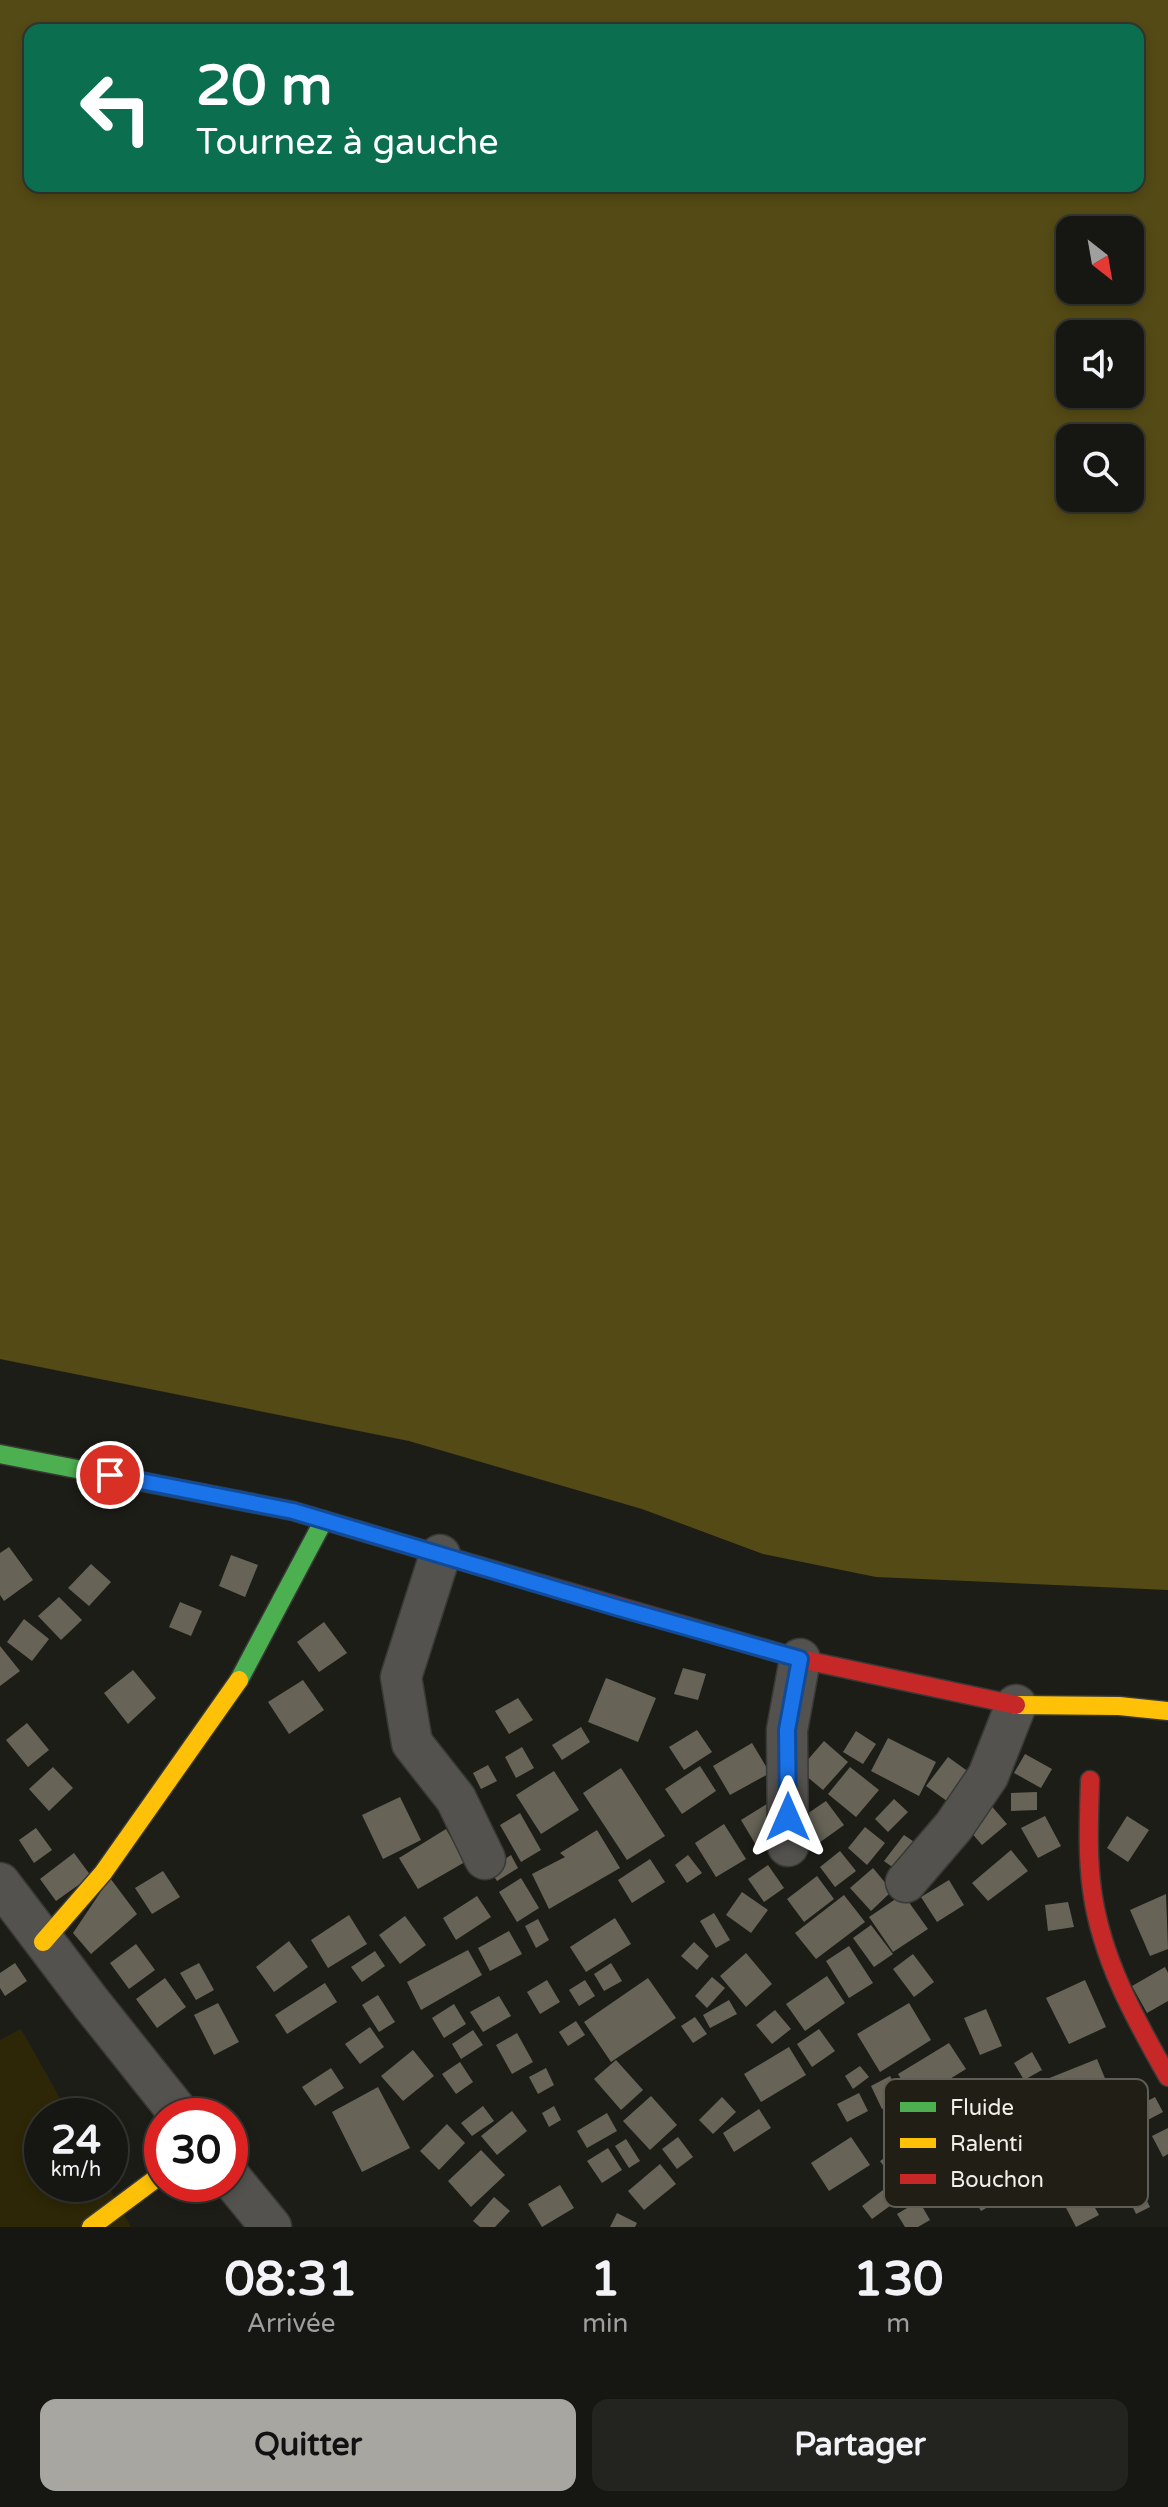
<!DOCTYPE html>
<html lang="fr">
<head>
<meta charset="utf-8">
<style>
  :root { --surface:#161612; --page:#232320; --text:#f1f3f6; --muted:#9e9f9f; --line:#353532; --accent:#a7a6a0 }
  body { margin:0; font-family:"Varela Round",sans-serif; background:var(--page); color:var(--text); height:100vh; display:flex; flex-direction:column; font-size:30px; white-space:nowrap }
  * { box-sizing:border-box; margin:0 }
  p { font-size:26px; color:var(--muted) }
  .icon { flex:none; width:44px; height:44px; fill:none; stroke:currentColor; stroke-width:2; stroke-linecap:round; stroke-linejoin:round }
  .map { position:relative; height:2227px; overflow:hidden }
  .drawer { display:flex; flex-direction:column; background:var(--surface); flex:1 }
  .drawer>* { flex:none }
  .guide { position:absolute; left:24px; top:24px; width:1120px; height:168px; border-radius:16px; box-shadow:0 4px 12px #0003,0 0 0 2px var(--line); background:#0b6e4f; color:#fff; overflow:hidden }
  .needle { width:52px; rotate:149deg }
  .fabs { position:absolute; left:1056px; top:216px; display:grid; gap:16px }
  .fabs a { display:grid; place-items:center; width:88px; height:88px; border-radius:16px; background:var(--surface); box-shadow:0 4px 12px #0003,0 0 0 2px var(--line); font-size:40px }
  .speed { position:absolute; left:24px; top:2098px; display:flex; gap:16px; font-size:40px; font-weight:700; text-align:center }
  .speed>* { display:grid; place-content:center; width:104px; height:104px; border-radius:50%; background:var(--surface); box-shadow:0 4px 12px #0003,0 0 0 2px var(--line); line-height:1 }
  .speed small { font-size:20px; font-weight:400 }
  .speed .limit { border:12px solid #d22; background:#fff; color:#111 }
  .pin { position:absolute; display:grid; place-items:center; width:68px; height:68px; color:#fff; margin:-34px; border:4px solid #fff; border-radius:50%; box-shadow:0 2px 8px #0007 }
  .me { position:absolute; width:88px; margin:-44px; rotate:0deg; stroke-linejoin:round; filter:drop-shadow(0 0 6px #0008) }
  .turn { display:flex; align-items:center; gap:28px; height:168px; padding:0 40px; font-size:36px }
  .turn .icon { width:104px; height:104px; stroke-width:2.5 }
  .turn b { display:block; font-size:56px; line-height:68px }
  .eta { display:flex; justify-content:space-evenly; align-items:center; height:136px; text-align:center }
  .eta b { font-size:48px; font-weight:700; line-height:56px }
  .action { display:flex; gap:16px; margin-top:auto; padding:16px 40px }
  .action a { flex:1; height:92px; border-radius:16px; background:var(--accent); color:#111; font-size:32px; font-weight:700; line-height:92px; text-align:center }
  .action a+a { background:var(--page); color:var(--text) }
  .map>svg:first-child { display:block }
</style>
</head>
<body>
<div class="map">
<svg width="1168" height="2227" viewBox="0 0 1168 2227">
  <rect width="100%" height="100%" fill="#1d1d18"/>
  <path fill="#2d2707" d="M21,2029l49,87h-28v68h65l24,43h-131v-187z"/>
  <path fill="#544a15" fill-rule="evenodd" d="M0,0h1168v1590l-292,-13 -113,-23 -121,-45 -233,-68 -409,-82zM30,30h1108v156h-1108zM1070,230h60v60h-60zM1070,334h60v60h-60zM1070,438h60v60h-60z"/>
  <g fill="#676457">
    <path d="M9,1547l24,33 -29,21 -4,-6v-42z"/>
    <path d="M231,1555l27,10 -13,32 -26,-11z"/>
    <path d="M91,1564l20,18 -22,24 -21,-18z"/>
    <path d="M59,1597l23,23 -21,20 -23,-24z"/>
    <path d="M180,1602l22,9 -11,25 -22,-9z"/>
    <path d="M24,1619l25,20 -17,22 -25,-19z"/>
    <path d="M324,1622l23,31 -28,19 -22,-30z"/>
    <path d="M0,1646l20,25 -20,15z"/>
    <path d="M683,1668l23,6 -8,26 -24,-6z"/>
    <path d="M133,1670l23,28 -28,26 -24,-31z"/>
    <path d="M606,1678l50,20 -18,44 -50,-20z"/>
    <path d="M303,1680l21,30 -35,24 -21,-32z"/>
    <path d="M518,1698l15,22 -24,14 -14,-23z"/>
    <path d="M27,1723l22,27 -21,17 -22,-27z"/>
    <path d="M581,1727l9,15 -28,18 -10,-15z"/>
    <path d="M697,1730l15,22 -28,18 -15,-23z"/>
    <path d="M856,1731l20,13 -13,20 -20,-12z"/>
    <path d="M888,1738l48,24 -17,34 -48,-25z"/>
    <path d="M824,1741l24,21 -25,28 -24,-20z"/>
    <path d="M752,1743l18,30 -40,22 -17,-29z"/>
    <path d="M522,1747l12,21 -18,10 -11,-21z"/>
    <path d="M1025,1754l27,15 -11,19 -27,-15z"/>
    <path d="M948,1757l25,18 -22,29 -25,-18z"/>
    <path d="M488,1765l9,16 -16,8 -8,-16z"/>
    <path d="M700,1766l16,25 -34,23 -17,-25z"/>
    <path d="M53,1767l20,21 -24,23 -20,-22z"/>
    <path d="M850,1767l29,23 -23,27 -28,-23z"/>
    <path d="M621,1768l44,68 -38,24 -44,-67z"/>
    <path d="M554,1771l25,39 -38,24 -25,-39z"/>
    <path d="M1037,1792v18l-26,1v-18z"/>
    <path d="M400,1797l21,43 -38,19 -21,-44z"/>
    <path d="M894,1799l14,13 -20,20 -13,-13z"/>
    <path d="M826,1801l18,24 -25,18 -18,-25z"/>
    <path d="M988,1802l19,22 -25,21 -19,-22z"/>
    <path d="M767,1804l16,27 -26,16 -16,-27z"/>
    <path d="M520,1813l21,37 -20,12 -21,-37z"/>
    <path d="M1045,1816l16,30 -23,12 -17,-30z"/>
    <path d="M1127,1816l22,14 -21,32 -21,-14z"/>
    <path d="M724,1824l22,35 -30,18 -21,-34z"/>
    <path d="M865,1827l20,16 -18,22 -19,-17z"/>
    <path d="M36,1828l16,22 -18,13 -15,-23z"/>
    <path d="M446,1829l19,33 -47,27 -19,-31z"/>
    <path d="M597,1830l23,38 -71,41 -17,-35 33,-17 -5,-4z"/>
    <path d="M904,1835l22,15 -20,27 -22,-16z"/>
    <path d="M1011,1850l17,21 -40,30 -16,-18z"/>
    <path d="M840,1851l16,20 -21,16 -15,-20z"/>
    <path d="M74,1853l17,23 -35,25 -16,-22z"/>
    <path d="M511,1855l7,13 -21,13 -8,-12z"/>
    <path d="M688,1855l14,18 -15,10 -12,-18z"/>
    <path d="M650,1859l15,23 -33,21 -14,-23z"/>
    <path d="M768,1865l16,23 -20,14 -16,-23z"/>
    <path d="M873,1868l19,23 -21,20 -21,-23z"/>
    <path d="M163,1871l17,26 -28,17 -17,-26z"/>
    <path d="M817,1876l17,23 -30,23 -17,-23z"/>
    <path d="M110,1878l27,36 -46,40 -18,-21z"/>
    <path d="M521,1878l18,30 -22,14 -18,-30z"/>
    <path d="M949,1880l15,25 -27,17 -16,-25z"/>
    <path d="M742,1892l26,18 -17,23 -25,-18z"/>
    <path d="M903,1894l25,35 -35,23 -24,-35z"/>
    <path d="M1166,1894l2,55 -18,7 -20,-46z"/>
    <path d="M844,1895l21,27 -49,37 -21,-26z"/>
    <path d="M477,1896l14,21 -35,23 -13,-22z"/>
    <path d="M1068,1902l6,25 -26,4 -3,-26z"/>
    <path d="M714,1913l16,27 -14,8 -16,-27z"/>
    <path d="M349,1915l18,29 -39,24 -17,-28z"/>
    <path d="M405,1916l21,29 -26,19 -21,-29z"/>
    <path d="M615,1918l16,26 -45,28 -16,-25z"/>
    <path d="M538,1919l11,21 -13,8 -11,-22z"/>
    <path d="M871,1925l22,29 -19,13 -21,-29z"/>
    <path d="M509,1931l13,23 -32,17 -12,-23z"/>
    <path d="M289,1941l19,26 -34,25 -18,-25z"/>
    <path d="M694,1942l15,14 -12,14 -16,-14z"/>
    <path d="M136,1944l19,26 -26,19 -19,-26z"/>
    <path d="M849,1946l24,37 -24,15 -23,-37z"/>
    <path d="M468,1950l14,25 -61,35 -14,-28z"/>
    <path d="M375,1951l10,15 -23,16 -11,-15z"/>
    <path d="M746,1953l26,31 -26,23 -26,-31z"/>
    <path d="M913,1954l21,28 -20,15 -21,-28z"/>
    <path d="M15,1963l12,18 -22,15 -5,-8v-15z"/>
    <path d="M199,1963l15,27 -18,10 -16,-27z"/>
    <path d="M611,1963l11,18 -18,10 -10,-17z"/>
    <path d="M1165,1967l3,6v28l-21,12 -15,-27z"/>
    <path d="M827,1976l18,27 -40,28 -19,-27z"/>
    <path d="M712,1977l13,11 -18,20 -12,-12z"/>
    <path d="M165,1978l21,29 -29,21 -21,-29z"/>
    <path d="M648,1978l28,40 -65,44 -27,-40z"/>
    <path d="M547,1980l13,22 -20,12 -13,-22z"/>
    <path d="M585,1980l10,16 -16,10 -10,-16z"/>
    <path d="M1085,1980l21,47 -37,17 -23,-46z"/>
    <path d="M325,1983l12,19 -50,32 -12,-19z"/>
    <path d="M378,1995l17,27 -16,10 -17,-27z"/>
    <path d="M499,1996l12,20 -28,16 -13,-20z"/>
    <path d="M729,2000l8,14 -27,14 -7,-13z"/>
    <path d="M218,2003l21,39 -25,13 -20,-40z"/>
    <path d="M909,2003l22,37 -51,32 -23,-38z"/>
    <path d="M454,2004l12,20 -22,14 -12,-20z"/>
    <path d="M986,2009l16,37 -22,9 -16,-37z"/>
    <path d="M775,2010l16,19 -19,15 -16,-19z"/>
    <path d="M695,2017l12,17 -14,9 -12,-17z"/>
    <path d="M576,2021l9,14 -17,11 -9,-14z"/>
    <path d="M370,2027l14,20 -24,17 -15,-20z"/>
    <path d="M819,2029l16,22 -23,16 -15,-23z"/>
    <path d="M473,2030l10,15 -22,14 -9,-15z"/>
    <path d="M517,2033l16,29 -21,12 -16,-29z"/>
    <path d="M949,2043l17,26 -52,32 -16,-27z"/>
    <path d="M789,2047l17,28 -45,27 -17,-28z"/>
    <path d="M413,2050l21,26 -31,25 -22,-25z"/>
    <path d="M1032,2052l10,18 -18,10 -10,-17z"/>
    <path d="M1097,2059l17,41 -55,23 -17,-42z"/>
    <path d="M616,2060l27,30 -22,20 -27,-31z"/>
    <path d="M460,2062l13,20 -17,12 -14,-20z"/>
    <path d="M860,2066l9,11 -16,12 -8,-13z"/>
    <path d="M331,2068l13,20 -29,18 -13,-19z"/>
    <path d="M546,2068l8,17 -16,9 -9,-17z"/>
    <path d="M890,2076l12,23 -20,10 -11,-23z"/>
    <path d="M378,2087l32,61 -48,24 -30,-60z"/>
    <path d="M859,2093l9,18 -21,11 -10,-18z"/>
    <path d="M651,2096l26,29 -27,25 -27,-29z"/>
    <path d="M722,2097l14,15 -23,22 -14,-14z"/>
    <path d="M1155,2097l8,15 -19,10 -8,-15z"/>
    <path d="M483,2106l11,15 -22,15 -11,-13z"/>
    <path d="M554,2106l7,14 -12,7 -7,-14z"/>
    <path d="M759,2109l12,19 -37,24 -11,-19z"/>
    <path d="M512,2111l15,20 -30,24 -16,-19z"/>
    <path d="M607,2113l10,18 -30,17 -10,-17z"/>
    <path d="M447,2124l18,19 -26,27 -19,-19z"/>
    <path d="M1168,2128v26l-5,3 -11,-21z"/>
    <path d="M678,2137l15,20 -16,12 -15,-20z"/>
    <path d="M851,2137l19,28 -41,26 -18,-28z"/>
    <path d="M626,2139l14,22 -11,7 -14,-22z"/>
    <path d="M608,2148l14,22 -20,13 -15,-22z"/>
    <path d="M900,2148l9,13 -19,14 -10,-14z"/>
    <path d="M481,2150l24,25 -34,32 -23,-26z"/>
    <path d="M660,2164l16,20 -32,26 -16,-19z"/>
    <path d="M1137,2181l13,26 -14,7 -12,-26z"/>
    <path d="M991,2182l11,17 -21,12 -10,-17z"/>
    <path d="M560,2185l14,23 -32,19 -14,-23z"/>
    <path d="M883,2190l11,13 -22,16 -10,-13z"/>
    <path d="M1085,2190l14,25 -23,12 -13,-25z"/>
    <path d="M494,2197l16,14 -15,16h-15l-7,-6z"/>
    <path d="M919,2201l11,19 -12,7h-13l-8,-13z"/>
    <path d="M617,2213l20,10 -2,4h-25z"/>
  </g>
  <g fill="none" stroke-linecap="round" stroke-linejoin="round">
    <defs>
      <g id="street">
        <path d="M440,1555l-39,122 11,66 44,56 29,60"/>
        <path d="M788,1846l-1,-116 13,-71"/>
        <path d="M906,1882l48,-56 34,-50 28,-71"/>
        <path d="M0,1883l91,120 90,113"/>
        <path d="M230,2177l41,50"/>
      </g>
      <g id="fast">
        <path d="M0,1454l293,57 131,39"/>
        <path d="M239,1680l85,-160"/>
      </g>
      <g id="slow">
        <path d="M1016,1705l103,1 49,5"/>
        <path d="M43,1942l60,-69 136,-193"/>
        <path d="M91,2227l71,-53"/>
      </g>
      <g id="jam">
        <path d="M424,1550l376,109 216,46"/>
        <path d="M1090,1780c-1,37 -3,74 2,110 9,68 43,129 76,187"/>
      </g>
    </defs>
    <use href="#street" stroke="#393935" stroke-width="43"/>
    <use href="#fast" stroke="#393935" stroke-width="21"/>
    <use href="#slow" stroke="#393935" stroke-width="21"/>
    <use href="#jam" stroke="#393935" stroke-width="21"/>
    <use href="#street" stroke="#53524e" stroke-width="40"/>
    <use href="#fast" stroke="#4caf50" stroke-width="18"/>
    <use href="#slow" stroke="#ffc107" stroke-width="18"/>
    <use href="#jam" stroke="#c62828" stroke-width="18"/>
  </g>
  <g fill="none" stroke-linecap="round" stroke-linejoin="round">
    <defs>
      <path id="route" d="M110,1475l183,36 326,97 181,51 -13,71 1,87"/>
    </defs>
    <use href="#route" stroke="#114b97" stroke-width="20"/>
    <use href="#route" stroke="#1a73e8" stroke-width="14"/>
  </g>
  <rect x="884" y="2079" width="264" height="128" rx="12" fill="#201e15" stroke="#5f5d55" stroke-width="2"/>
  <rect x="900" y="2102" width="36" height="10" fill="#4caf50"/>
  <rect x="900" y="2138" width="36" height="10" fill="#ffc107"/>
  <rect x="900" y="2174" width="36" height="10" fill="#c62828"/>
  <g font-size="22" fill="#f1efe9">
    <text x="950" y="2115">Fluide</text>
    <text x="950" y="2151">Ralenti</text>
    <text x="950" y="2187">Bouchon</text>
  </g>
</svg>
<div class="fabs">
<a><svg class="needle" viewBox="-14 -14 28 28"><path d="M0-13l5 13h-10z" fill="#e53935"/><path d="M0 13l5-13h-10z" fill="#9e9f9f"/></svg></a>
<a><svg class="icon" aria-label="sound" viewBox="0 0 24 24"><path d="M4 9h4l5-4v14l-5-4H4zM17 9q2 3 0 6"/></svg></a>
<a><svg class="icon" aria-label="search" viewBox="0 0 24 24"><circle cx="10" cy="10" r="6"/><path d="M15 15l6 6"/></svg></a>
</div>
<div class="speed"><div>24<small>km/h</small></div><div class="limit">30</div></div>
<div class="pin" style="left:110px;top:1475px;background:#d93025"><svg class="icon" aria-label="arrive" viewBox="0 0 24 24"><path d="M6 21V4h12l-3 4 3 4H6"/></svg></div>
<svg class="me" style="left:788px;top:1817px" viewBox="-20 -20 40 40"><path d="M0-17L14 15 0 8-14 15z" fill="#1a73e8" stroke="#fff" stroke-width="4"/></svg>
<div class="guide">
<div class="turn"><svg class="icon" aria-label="left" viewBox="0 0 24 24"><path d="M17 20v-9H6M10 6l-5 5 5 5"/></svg><div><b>20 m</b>Tournez à gauche</div></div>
</div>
</div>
<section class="drawer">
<div class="eta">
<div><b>08:31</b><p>Arrivée</p></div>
<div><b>1</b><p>min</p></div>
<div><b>130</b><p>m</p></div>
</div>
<div class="action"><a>Quitter</a><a>Partager</a></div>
</section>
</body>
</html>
